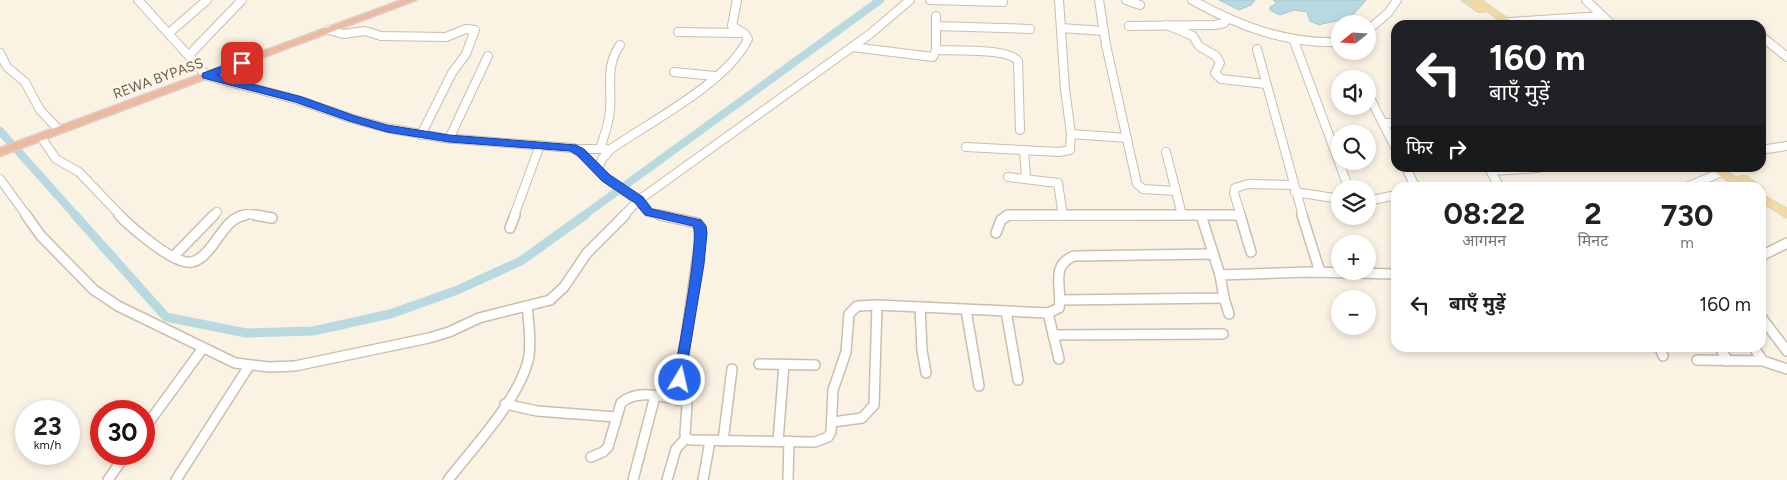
<!DOCTYPE html>
<html lang="hi">
<head>
<meta charset="utf-8">
<style>
  :root { --surface:#fff; --page:#f2f2f2; --text:#202124; --muted:#757577 }
  body { margin:0; font-family:Figtree,"Noto Sans Devanagari",sans-serif; background:var(--page); color:var(--text); height:100vh; display:flex; flex-direction:column; font-size:19px; white-space:nowrap }
  * { box-sizing:border-box; margin:0 }
  p { font-size:16px; color:var(--muted) }
  .icon { flex:none; width:28px; height:28px; fill:none; stroke:currentColor; stroke-width:2; stroke-linecap:round; stroke-linejoin:round }
  .map { position:relative; flex:1; overflow:hidden }
  .drawer { position:absolute; left:1391px; top:182px; width:375px; height:170px; display:flex; flex-direction:column; background:var(--surface); border-radius:15px; box-shadow:0 2px 8px #0003 }
  .drawer>* { flex:none }
  .banner { position:absolute; left:1391px; top:20px; width:375px; height:152px; border-radius:15px; box-shadow:0 2px 8px #0003; background:#202124; color:#fff; overflow:hidden }
  .needle { width:32px; rotate:252deg }
  .tools { position:absolute; left:1331px; top:15px; display:grid; gap:10px }
  .tools a { display:grid; place-items:center; width:45px; height:45px; border-radius:50%; background:var(--surface); box-shadow:0 2px 8px #0003; font-size:25px }
  .speed { position:absolute; left:15px; top:400px; display:flex; gap:10px; font-size:25px; font-weight:700; text-align:center }
  .speed>* { display:grid; place-content:center; width:65px; height:65px; border-radius:50%; background:var(--surface); box-shadow:0 2px 8px #0003; line-height:1 }
  .speed small { font-size:12px; font-weight:400 }
  .speed .limit { border:8px solid #d22; background:#fff; color:#111 }
  .pin { position:absolute; display:grid; place-items:center; width:42px; height:42px; color:#fff; margin:-21px; border-radius:10px; box-shadow:0 2px 8px #0006 }
  .me { position:absolute; width:55px; margin:-28px; rotate:9deg; stroke-linejoin:round; filter:drop-shadow(0 0 4px #0008) }
  .turn { display:flex; align-items:center; gap:18px; height:105px; padding:0 15px; font-size:22px }
  .turn .icon { width:65px; height:65px; stroke-width:2.5 }
  .turn b { display:block; font-size:35px; line-height:42px }
  .then { display:flex; align-items:center; height:48px; padding:0 15px; background:#0003; gap:10px; font-size:19px }
  .eta { display:flex; justify-content:space-evenly; align-items:center; height:85px; text-align:center }
  .eta b { font-size:30px; font-weight:700; line-height:35px }
  ul { padding:0; list-style:none }
  li { display:flex; align-items:center; gap:15px; height:75px; padding:0 15px }
  li div { flex:1 }
  li b { display:block; font-size:19px }
  li em { font-style:normal }
  .map>svg:first-child { display:block }
</style>
</head>
<body>
<div class="map">
<svg width="1787" height="480" viewBox="0 0 1787 480">
  <rect width="100%" height="100%" fill="#faf2e3"/>
  <g fill="#b9d9e1" stroke="#a1c7d2">
    <path d="M1219,0h36l-4,5 -12,5z"/>
    <path d="M1273,0h93c-6,7 -13,17 -22,19 -8,3 -17,3 -25,6l-9,-4 -3,-9 -13,-2 -14,5 -10,-5v-3l7,-4z"/>
  </g>
  <g fill="none" stroke-linecap="round" stroke-linejoin="round">
    <g stroke="#b9d9e1" stroke-width="8">
      <path d="M0,131l76,85"/>
      <path d="M583,216l297,-216"/>
    </g>
    <path stroke="#b9d9e1" stroke-width="9" d="M75,215l91,102 80,16 67,-2 77,-17 65,-23 66,-30 64,-46"/>
    <defs>
      <g id="minor-far1">
        <path d="M138,0l69,76 91,24 55,19 34,9 56,10 130,10c13,7 21,20 32,29 15,13 30,18 43,35l17,4"/>
        <path d="M930,0l73,2"/>
        <path d="M1099,0l7,45 31,139 6,5 32,2"/>
        <path d="M1126,0l14,5"/>
        <path d="M1192,0c47,26 93,44 148,42"/>
        <path d="M1586,0l26,25"/>
        <path d="M1509,22l93,-6"/>
        <path d="M1167,25l26,11 6,10 17,10 4,7 -5,10 6,6 45,5"/>
        <path d="M936,26l94,3"/>
        <path d="M1129,26l86,-1 9,-2 3,-4"/>
        <path d="M1061,28l43,3"/>
        <path d="M329,30l14,4 22,-3 16,5 65,1 20,-8 9,1 -9,24 -14,19 -31,62"/>
        <path d="M1368,30l20,-17 9,-13"/>
        <path d="M678,32l62,1"/>
        <path d="M169,33l38,-33"/>
        <path d="M1761,36l26,21"/>
        <path d="M1294,41l55,148"/>
        <path d="M852,47l81,10 3,-7v-34"/>
        <path d="M1257,49l46,167"/>
        <path d="M936,50c18,1 72,-2 82,11l2,69"/>
        <path d="M0,53l7,14 18,15 15,28 19,20"/>
        <path d="M189,55l53,-55"/>
        <path d="M674,72l41,4"/>
        <path d="M1368,94l28,55"/>
        <path d="M1383,123h13"/>
        <path d="M1071,134l56,4"/>
        <path d="M41,137l15,22 23,13 42,44"/>
        <path d="M449,139l39,-83"/>
        <path d="M966,147l93,5 11,-2 1,-16 -6,-45 -6,-89"/>
        <path d="M576,149h30"/>
        <path d="M600,149c4,-13 9,-25 10,-39 2,-24 -5,-44 10,-65"/>
        <path d="M1024,150l2,28"/>
        <path d="M1761,150l26,-4"/>
        <path d="M1166,152l16,63"/>
        <path d="M1406,168l10,20"/>
        <path d="M1489,168l11,20"/>
        <path d="M598,170l4,-11 9,-10c40,-28 116,-66 137,-110l-3,-5 -13,-8 5,-26"/>
        <path d="M1491,171l47,-3"/>
        <path d="M1008,177l50,6 5,33"/>
        <path d="M0,179l27,37"/>
        <path d="M1684,188l38,-16"/>
        <path d="M1295,192l45,7"/>
        <path d="M1368,201l28,-6"/>
        <path d="M213,216l4,-4"/>
        <path d="M240,216l8,-2 14,2"/>
        <path d="M514,216l26,-71"/>
        <path d="M623,216l16,-16 231,-166 40,-34"/>
        <path d="M1006,216l234,-1"/>
        <path d="M1241,216l-7,-23 1,-5 13,-4 45,1"/>
      </g>
      <g id="minor">
        <path d="M26,215l15,21 53,54 24,16 117,57 34,4 26,-1 134,-28 20,-6 30,-14 71,-18 14,-13 23,-34 38,-38"/>
        <path d="M119,215c12,12 56,51 73,47 9,-2 15,-10 20,-16 10,-13 17,-28 33,-31"/>
        <path d="M255,215l17,3"/>
        <path d="M660,215l37,8 3,3 1,7 -24,167"/>
        <path d="M1201,215l19,60"/>
        <path d="M1240,215l11,37"/>
        <path d="M1302,215l18,57"/>
        <path d="M510,228l5,-13"/>
        <path d="M996,233l5,-13 7,-5h232"/>
        <path d="M1761,256l26,-13"/>
        <path d="M173,257l41,-42"/>
        <path d="M1224,298l5,16"/>
        <path d="M1061,300l163,-2 -4,-23 90,-3 86,2"/>
        <path d="M920,307l2,43 4,23"/>
        <path d="M966,310l13,76"/>
        <path d="M1006,311l12,69"/>
        <path d="M1048,313l11,46"/>
        <path d="M1761,317l26,34"/>
        <path d="M1053,335l170,-1"/>
        <path d="M1660,348l3,8"/>
        <path d="M1720,348l8,13"/>
        <path d="M1754,348l9,13 24,8"/>
        <path d="M1697,360l66,1"/>
        <path d="M759,364l56,1"/>
        <path d="M505,404l32,7 79,6"/>
        <path d="M833,422l29,-4 12,-13 3,-100"/>
        <path d="M144,429l59,-81"/>
        <path d="M723,441l9,-72"/>
        <path d="M778,441l6,-76"/>
        <path d="M591,457l12,-5 5,-5 13,-44c16,-15 44,-6 63,-2l3,3 -2,30 1,4 5,2 124,2 13,-5 3,-5 2,-42 13,-38 3,-38 8,-8 20,-1 171,8 11,-5c4,-20 -10,-42 15,-52l139,-2"/>
        <path d="M108,480l18,-26"/>
        <path d="M176,480l73,-114"/>
        <path d="M448,480c25,-32 74,-84 81,-124 2,-17 0,-34 -2,-50"/>
        <path d="M633,480l22,-84"/>
        <path d="M667,480l9,-31 10,-11"/>
        <path d="M703,480l7,-39"/>
        <path d="M788,480l1,-39"/>
      </g>
      <g id="major">
        <path d="M1461,0l12,2 -1,-2h9l36,25h-10l-22,-15 -1,2h-6z"/>
        <path d="M1711,168h10l18,11 1,-3h6l17,12 -2,3v-3h-23l-26,-18z"/>
        <path d="M1761,194l26,15v9l-26,-16z"/>
      </g>
      <path id="highway" d="M402,0h14l-416,156v-8z"/>
    </defs>
    <use href="#minor-far1" stroke="#ccbdad" stroke-width="10"/>
    <use href="#minor" stroke="#ccbdad" stroke-width="12"/>
    <use href="#major" stroke="#d7d1cd" stroke-width="2"/>
    <use href="#highway" stroke="#d7d1cd" stroke-width="3"/>
    <use href="#minor-far1" stroke="#fff" stroke-width="8"/>
    <use href="#minor" stroke="#fff" stroke-width="9"/>
    <use href="#major" fill="#f3daa1" fill-rule="evenodd"/>
    <use href="#highway" fill="#efb99f" fill-rule="evenodd"/>
  </g>
  <path fill="#2563eb" stroke="#184099" d="M242,59l5,4 -2,2 -28,10 85,22 53,19 32,9 62,10 127,10 8,4 26,26 33,22 9,12 49,11 5,6 1,7 -3,31 -20,120 -4,2 -5,-2 -2,-4c4,-23 27,-140 20,-154l-48,-11 -10,-12 -33,-22 -25,-26 -7,-4 -121,-9 -62,-10 -38,-11 -54,-19 -92,-24 -1,-2 1,-3z"/>
  <g text-anchor="middle" stroke-width="5" stroke-linejoin="round" paint-order="stroke">
    <g font-size="14" fill="#6f5b4b" stroke="#fdf6e8">
      <text transform="translate(158 78) rotate(-20)" y="5">REWA BYPASS</text>
    </g>
  </g>
</svg>
<div class="tools">
<a><svg class="needle" viewBox="-14 -14 28 28"><path d="M0-13l5 13h-10z" fill="#e53935"/><path d="M0 13l5-13h-10z" fill="#757577"/></svg></a>
<a><svg class="icon" aria-label="sound" viewBox="0 0 24 24"><path d="M4 9h4l5-4v14l-5-4H4zM17 9q2 3 0 6"/></svg></a>
<a><svg class="icon" aria-label="search" viewBox="0 0 24 24"><circle cx="10" cy="10" r="6"/><path d="M15 15l6 6"/></svg></a>
<a><svg class="icon" aria-label="layers" viewBox="0 0 24 24"><path d="M12 4l9 5-9 5-9-5zM3 14l9 5 9-5"/></svg></a>
<a>+</a>
<a>−</a>
</div>
<div class="speed"><div>23<small>km/h</small></div><div class="limit">30</div></div>
<div class="pin" style="left:242px;top:63px;background:#d93025"><svg class="icon" aria-label="arrive" viewBox="0 0 24 24"><path d="M6 21V4h12l-3 4 3 4H6"/></svg></div>
<svg class="me" style="left:680px;top:380px" viewBox="-20 -20 40 40"><circle r="17" fill="#2563eb" stroke="#fff" stroke-width="3"/><path d="M0-11L8 9 0 5-8 9z" fill="#fff"/></svg>
<div class="banner">
<div class="turn"><svg class="icon" aria-label="left" viewBox="0 0 24 24"><path d="M17 20v-9H6M10 6l-5 5 5 5"/></svg><div><b>160 m</b>बाएँ मुड़ें</div></div>
<div class="then">फिर<svg class="icon" aria-label="right" viewBox="0 0 24 24"><path d="M7 20v-9h11M14 6l5 5-5 5"/></svg></div>
</div>
<section class="drawer">
<div class="eta">
<div><b>08:22</b><p>आगमन</p></div>
<div><b>2</b><p>मिनट</p></div>
<div><b>730</b><p>m</p></div>
</div>
<ul>
<li><svg class="icon" aria-label="left" viewBox="0 0 24 24"><path d="M17 20v-9H6M10 6l-5 5 5 5"/></svg><div><b>बाएँ मुड़ें</b></div><em>160 m</em></li>
</ul>
</section>
</div>
</body>
</html>
